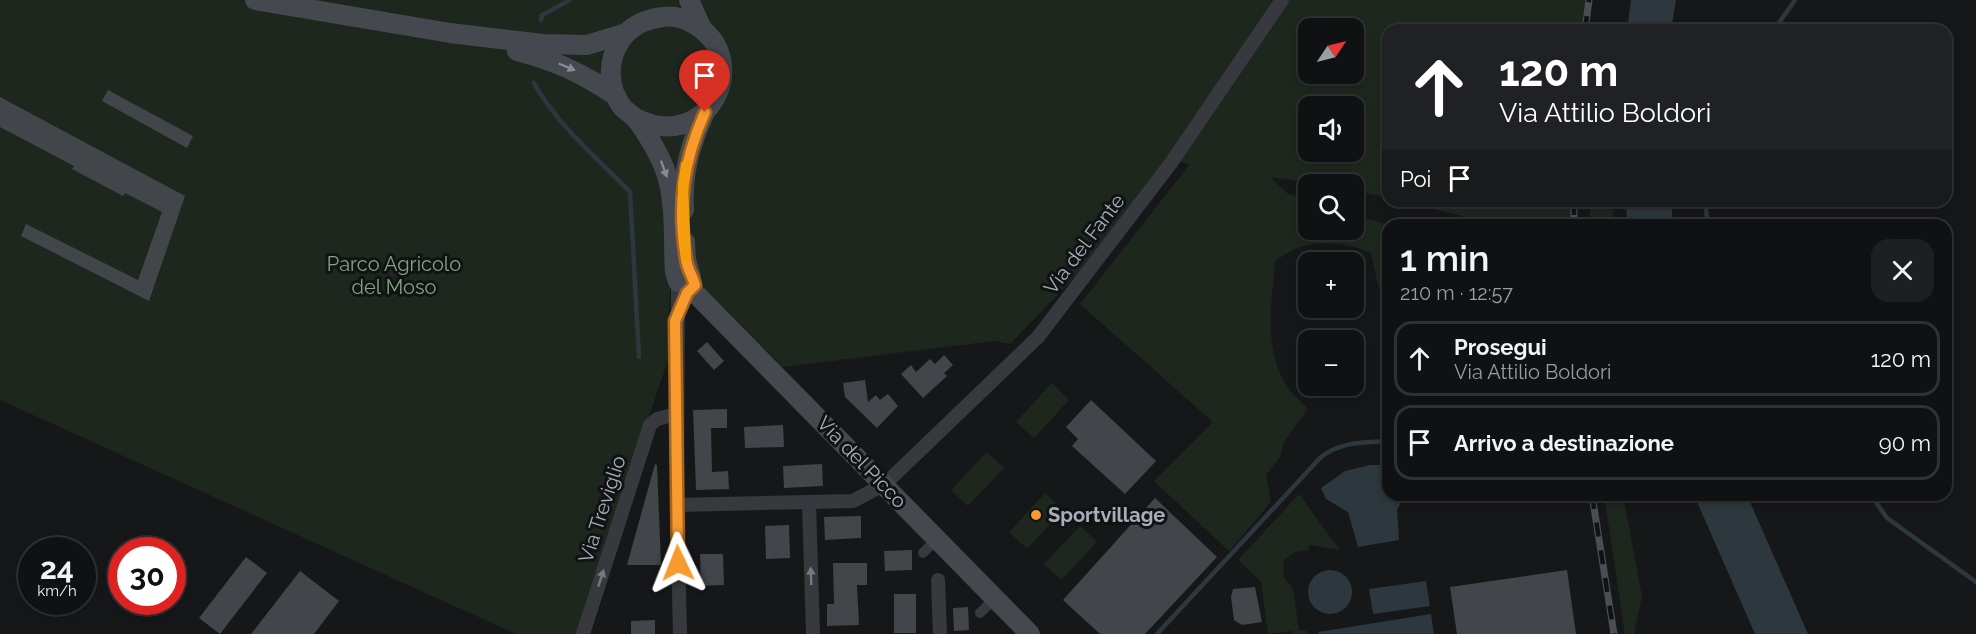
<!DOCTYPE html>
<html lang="it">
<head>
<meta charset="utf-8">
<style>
  :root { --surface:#101113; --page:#1e1f21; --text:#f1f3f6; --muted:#9c9da0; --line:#303133 }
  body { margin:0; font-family:Raleway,sans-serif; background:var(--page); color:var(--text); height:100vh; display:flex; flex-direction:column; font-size:22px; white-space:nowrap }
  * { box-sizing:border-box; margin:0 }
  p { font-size:20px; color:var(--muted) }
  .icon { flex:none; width:33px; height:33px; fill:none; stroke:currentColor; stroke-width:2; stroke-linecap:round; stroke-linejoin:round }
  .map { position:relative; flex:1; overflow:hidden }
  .details { position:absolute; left:1382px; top:219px; width:570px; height:282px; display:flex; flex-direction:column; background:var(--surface); border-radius:18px; box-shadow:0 3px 9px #0003,0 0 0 2px var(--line) }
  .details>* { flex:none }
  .top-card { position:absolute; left:1382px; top:24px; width:570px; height:183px; border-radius:18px; box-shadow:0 3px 9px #0003,0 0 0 2px var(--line); background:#202124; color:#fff; overflow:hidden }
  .needle { width:39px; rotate:55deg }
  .buttons { position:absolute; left:1298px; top:18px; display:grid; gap:12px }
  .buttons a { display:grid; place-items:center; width:66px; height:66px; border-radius:12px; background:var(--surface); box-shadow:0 3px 9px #0003,0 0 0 2px var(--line); font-size:30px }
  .speed { position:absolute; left:18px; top:537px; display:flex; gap:12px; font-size:30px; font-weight:700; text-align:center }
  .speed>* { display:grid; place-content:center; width:78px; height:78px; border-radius:50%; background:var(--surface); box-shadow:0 3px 9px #0003,0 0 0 2px var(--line); line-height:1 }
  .speed small { font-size:15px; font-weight:400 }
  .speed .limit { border:9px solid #d22; background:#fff; color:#111 }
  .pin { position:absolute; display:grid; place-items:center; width:51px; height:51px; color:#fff; margin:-62px -26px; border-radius:50% 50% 50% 0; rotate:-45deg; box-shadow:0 0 6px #0007 }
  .pin .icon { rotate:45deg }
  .me { position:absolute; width:66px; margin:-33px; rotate:358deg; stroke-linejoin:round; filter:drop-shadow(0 0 4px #0008) }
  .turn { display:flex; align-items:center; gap:21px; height:126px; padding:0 18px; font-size:27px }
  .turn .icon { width:78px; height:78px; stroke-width:2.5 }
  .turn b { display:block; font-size:42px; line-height:51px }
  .then { display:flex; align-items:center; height:57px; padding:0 18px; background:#0003; gap:12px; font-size:22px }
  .round { display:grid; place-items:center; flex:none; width:63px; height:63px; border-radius:18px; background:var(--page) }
  .head { display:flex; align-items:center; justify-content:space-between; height:102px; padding:0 18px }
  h1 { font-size:36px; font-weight:600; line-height:45px }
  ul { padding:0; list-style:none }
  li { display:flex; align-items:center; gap:18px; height:75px; margin:0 12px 9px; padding:0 6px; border:3px solid var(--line); border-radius:18px }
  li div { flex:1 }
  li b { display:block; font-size:22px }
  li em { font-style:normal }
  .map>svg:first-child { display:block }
</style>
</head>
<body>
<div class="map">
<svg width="1976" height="634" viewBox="0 0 1976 634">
  <rect width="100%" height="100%" fill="#161719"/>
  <g fill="#1e271e" fill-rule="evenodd">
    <path d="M0,0h1587l-3,30h-196l-1,167 -34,-6v-7h-37l-46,-7 18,17 20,6v30h45v-16l37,11h-2l-1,72 -8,-8 -8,-36c-20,-10 -49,-13 -71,-6 -9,2 -18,10 -25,14 -3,42 -12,87 11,124 5,9 16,16 22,24l-24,33 -4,15 -14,18 5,27 -42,49 -75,-70 59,-59 -133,-118 110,-140 -22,-4 -68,91 -90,93 -16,-3 -211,26 -112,-112 -3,105 -92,274h-60l-516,-234zM1308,28h45v46h-45zM1308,106h45v46h-45z"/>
    <path d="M1403,201h172v24h-79z"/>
    <path d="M1590,201h22l2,24h-24z"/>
    <path d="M1313,250l46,6 -4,27h-2v-21h-42z"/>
    <path d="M1052,383l17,17 -35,38 -18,-16z"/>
    <path d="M987,452l17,16 -36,38 -17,-16z"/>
    <path d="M1045,493l18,17 -36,39 -18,-17z"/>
    <path d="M1299,494l41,56 -30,-5 -2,5 -13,2 -11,8 -1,16 10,13 6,41 8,1v3h-14l-1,-3 -24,3 -7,-52 -23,-22z"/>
    <path d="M1604,495h19l19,101 -8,38h-9z"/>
    <path d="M1080,526l17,16 -36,38 -17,-16z"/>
  </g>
  <g fill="#2c383d">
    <path d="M1631,0h45l-5,30h-44z"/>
    <path d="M1626,201h45l2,24h-46z"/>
    <path d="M1370,465h17l1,30h17l-8,15 2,30 -41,7 -10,-35 -22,-13 -5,-11 24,-17z"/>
    <path d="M1694,495h53l61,139h-53z"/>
    <circle cx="1330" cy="592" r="22"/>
    <path d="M1426,581l4,25 -57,8 -4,-25z"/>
    <path d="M1431,614l3,20h-115l-1,-2z"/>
  </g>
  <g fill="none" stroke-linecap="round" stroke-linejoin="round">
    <g stroke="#2c383d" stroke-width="4.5">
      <path d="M541,20l1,-5 28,-15"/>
      <path d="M1774,30l21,-30"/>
      <path d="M534,83c23,42 63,75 96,109l9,165"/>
      <path d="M1705,201l3,24"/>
      <path d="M1871,495l16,23 89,64"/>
      <path d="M1157,634l164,-177c21,-16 42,-14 67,-16"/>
    </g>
  </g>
  <g fill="#424549">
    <path d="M108,90l85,46 -6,12 -85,-47z"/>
    <path d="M0,97l185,99 -36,105 -128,-65 5,-12 112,56 24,-68 -37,-19 -2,3 -51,-27 2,-3 -74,-39z"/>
    <path d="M707,342l17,19 -10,9 -17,-19z"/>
    <path d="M944,355l9,10 -9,8 3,3 -24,22 -22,-24 10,-9 5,7 14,-13 5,5z"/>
    <path d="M865,380l3,22 8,-7 4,5 8,-6 10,12 -21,22 -32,-31 -2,-14z"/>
    <path d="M1091,400l65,61 -31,33 -53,-48 6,-7 -12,-12z"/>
    <path d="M727,409v19h-16l1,44 16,-1 1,18 -33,1 -3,-80z"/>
    <path d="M783,425l1,22 -39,1 -1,-21z"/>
    <path d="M655,464l2,1 4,100h-34z"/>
    <path d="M822,464l1,22 -39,2 -1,-22z"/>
    <path d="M1155,498l62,59 -72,77h-45l-37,-34z"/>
    <path d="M861,516v22l-36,2 -1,-23z"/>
    <path d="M789,525l1,33 -24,1 -1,-33z"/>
    <path d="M912,550v20l-27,1 -1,-20z"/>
    <path d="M700,554h23l1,31 -23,1z"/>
    <path d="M246,557l21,16 -47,61 -21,-16z"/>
    <path d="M833,563h34v22h-10l2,40 -32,1v-22h7z"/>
    <path d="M1567,570l9,64h-119l-7,-47z"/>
    <path d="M300,571l39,30 -25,33h-63z"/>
    <path d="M1255,587l7,35 -20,3 -8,-5 -3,-23 2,-8z"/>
    <rect x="894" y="594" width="22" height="39"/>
    <path d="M968,607l1,23 -15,1 -1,-23z"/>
    <path d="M655,620v14h-24v-13z"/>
  </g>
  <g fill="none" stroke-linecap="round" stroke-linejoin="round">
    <g stroke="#37393e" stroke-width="10">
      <path d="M923,553l14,-14"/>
      <path d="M980,613l15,-15"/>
    </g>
    <g stroke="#37393e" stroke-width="14">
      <path d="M678,285l-1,220 3,129"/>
      <path d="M809,504l4,130"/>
      <path d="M677,505l176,-4 32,-17 153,-147 133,-174 111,-163"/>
      <path d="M938,580l2,54"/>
      <path d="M583,634l67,-209 7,-6 20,-5"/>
    </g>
    <g stroke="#45484e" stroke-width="20">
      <path d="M255,0l195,33 93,11 44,1 39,-12"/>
      <path d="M689,0l13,29"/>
      <path d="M517,51c39,10 65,22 99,45"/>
      <path d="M635,118c74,37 120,-59 59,-94 -9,-5 -20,-9 -31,-7 -17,2 -32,8 -42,23 -14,20 -14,48 2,68 4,4 10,7 14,12 12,17 24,36 30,56 9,30 6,65 8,96l3,10"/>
      <path d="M684,210c-2,-37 6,-65 21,-98"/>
      <path d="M685,242l1,18 5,17"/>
      <path d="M693,291l337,343"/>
    </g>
    <defs>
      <g id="rail">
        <path d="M1585,30l4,-30"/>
        <path d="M1574,201v24"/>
        <path d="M1592,495l22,139"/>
      </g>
    </defs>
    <use href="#rail" stroke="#4a4d53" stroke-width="7"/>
    <use href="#rail" stroke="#111214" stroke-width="4.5" stroke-dasharray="14" stroke-linecap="butt"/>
  </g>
  <defs><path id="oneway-solid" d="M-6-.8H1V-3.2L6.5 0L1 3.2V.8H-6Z" transform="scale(1.5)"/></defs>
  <g fill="#858b94">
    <use href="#oneway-solid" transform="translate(567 67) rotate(23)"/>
    <use href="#oneway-solid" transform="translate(664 169) rotate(70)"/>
  </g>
  <g fill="#757a82">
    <use href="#oneway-solid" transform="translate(811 576) rotate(-92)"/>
    <use href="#oneway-solid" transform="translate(601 578) rotate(-72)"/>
  </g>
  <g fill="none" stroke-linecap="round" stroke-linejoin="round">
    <defs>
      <path id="route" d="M678,563l-3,-242 12,-28 8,-8c-2,-8 -8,-16 -9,-26 -9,-54 -3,-97 19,-147"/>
    </defs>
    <use href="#route" stroke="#a2641e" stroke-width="15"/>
    <use href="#route" stroke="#f99a2e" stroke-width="10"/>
    <path stroke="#f59e0b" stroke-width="10" d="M686,165l-3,20 3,72"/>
  </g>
  <circle fill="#f99a2e" stroke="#111214" stroke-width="2" cx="1036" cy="515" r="6"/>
  <g text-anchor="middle" stroke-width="6" stroke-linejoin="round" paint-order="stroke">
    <g font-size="20" fill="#a8afb9" stroke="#111214">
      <text transform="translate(1084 244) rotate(-53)" y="7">Via del Fante</text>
      <text transform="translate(862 462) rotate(46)" y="7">Via del Picco</text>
      <text transform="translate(602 509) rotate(-72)" y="7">Via Treviglio</text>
    </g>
    <g font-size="20" fill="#81a57e" stroke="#111214">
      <text x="394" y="271">Parco Agricolo<tspan x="394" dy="23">del Moso</tspan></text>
    </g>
    <g font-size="20" font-weight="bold" fill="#a8afb9" stroke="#111214" text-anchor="start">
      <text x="1048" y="522">Sportvillage</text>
    </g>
  </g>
</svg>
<div class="buttons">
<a><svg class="needle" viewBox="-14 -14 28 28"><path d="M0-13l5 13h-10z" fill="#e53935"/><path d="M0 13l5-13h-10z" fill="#9c9da0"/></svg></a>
<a><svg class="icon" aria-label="sound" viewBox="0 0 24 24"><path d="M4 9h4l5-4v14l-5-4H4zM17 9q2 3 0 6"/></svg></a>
<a><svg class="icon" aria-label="search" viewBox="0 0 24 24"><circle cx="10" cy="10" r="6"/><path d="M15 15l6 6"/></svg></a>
<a>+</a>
<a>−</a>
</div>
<div class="speed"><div>24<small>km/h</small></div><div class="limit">30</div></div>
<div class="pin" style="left:705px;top:112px;background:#d93025"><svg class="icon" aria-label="arrive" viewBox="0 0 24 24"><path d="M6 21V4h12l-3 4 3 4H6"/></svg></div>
<svg class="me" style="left:678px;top:563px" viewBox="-20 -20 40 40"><path d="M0-17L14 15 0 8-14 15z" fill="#f99a2e" stroke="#fff" stroke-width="4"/></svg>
<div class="top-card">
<div class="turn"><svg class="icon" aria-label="ahead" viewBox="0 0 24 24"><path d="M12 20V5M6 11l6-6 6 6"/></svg><div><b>120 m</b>Via Attilio Boldori</div></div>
<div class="then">Poi<svg class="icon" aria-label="arrive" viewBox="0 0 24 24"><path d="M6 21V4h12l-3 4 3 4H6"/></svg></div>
</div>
<section class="details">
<div class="head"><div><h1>1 min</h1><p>210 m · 12:57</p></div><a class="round"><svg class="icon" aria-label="close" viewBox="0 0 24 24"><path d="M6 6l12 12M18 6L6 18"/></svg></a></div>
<ul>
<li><svg class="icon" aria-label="ahead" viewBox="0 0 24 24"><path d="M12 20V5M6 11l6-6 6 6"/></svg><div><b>Prosegui</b><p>Via Attilio Boldori</p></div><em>120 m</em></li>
<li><svg class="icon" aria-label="arrive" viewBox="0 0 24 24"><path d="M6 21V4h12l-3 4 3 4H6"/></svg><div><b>Arrivo a destinazione</b></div><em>90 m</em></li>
</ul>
</section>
</div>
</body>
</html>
